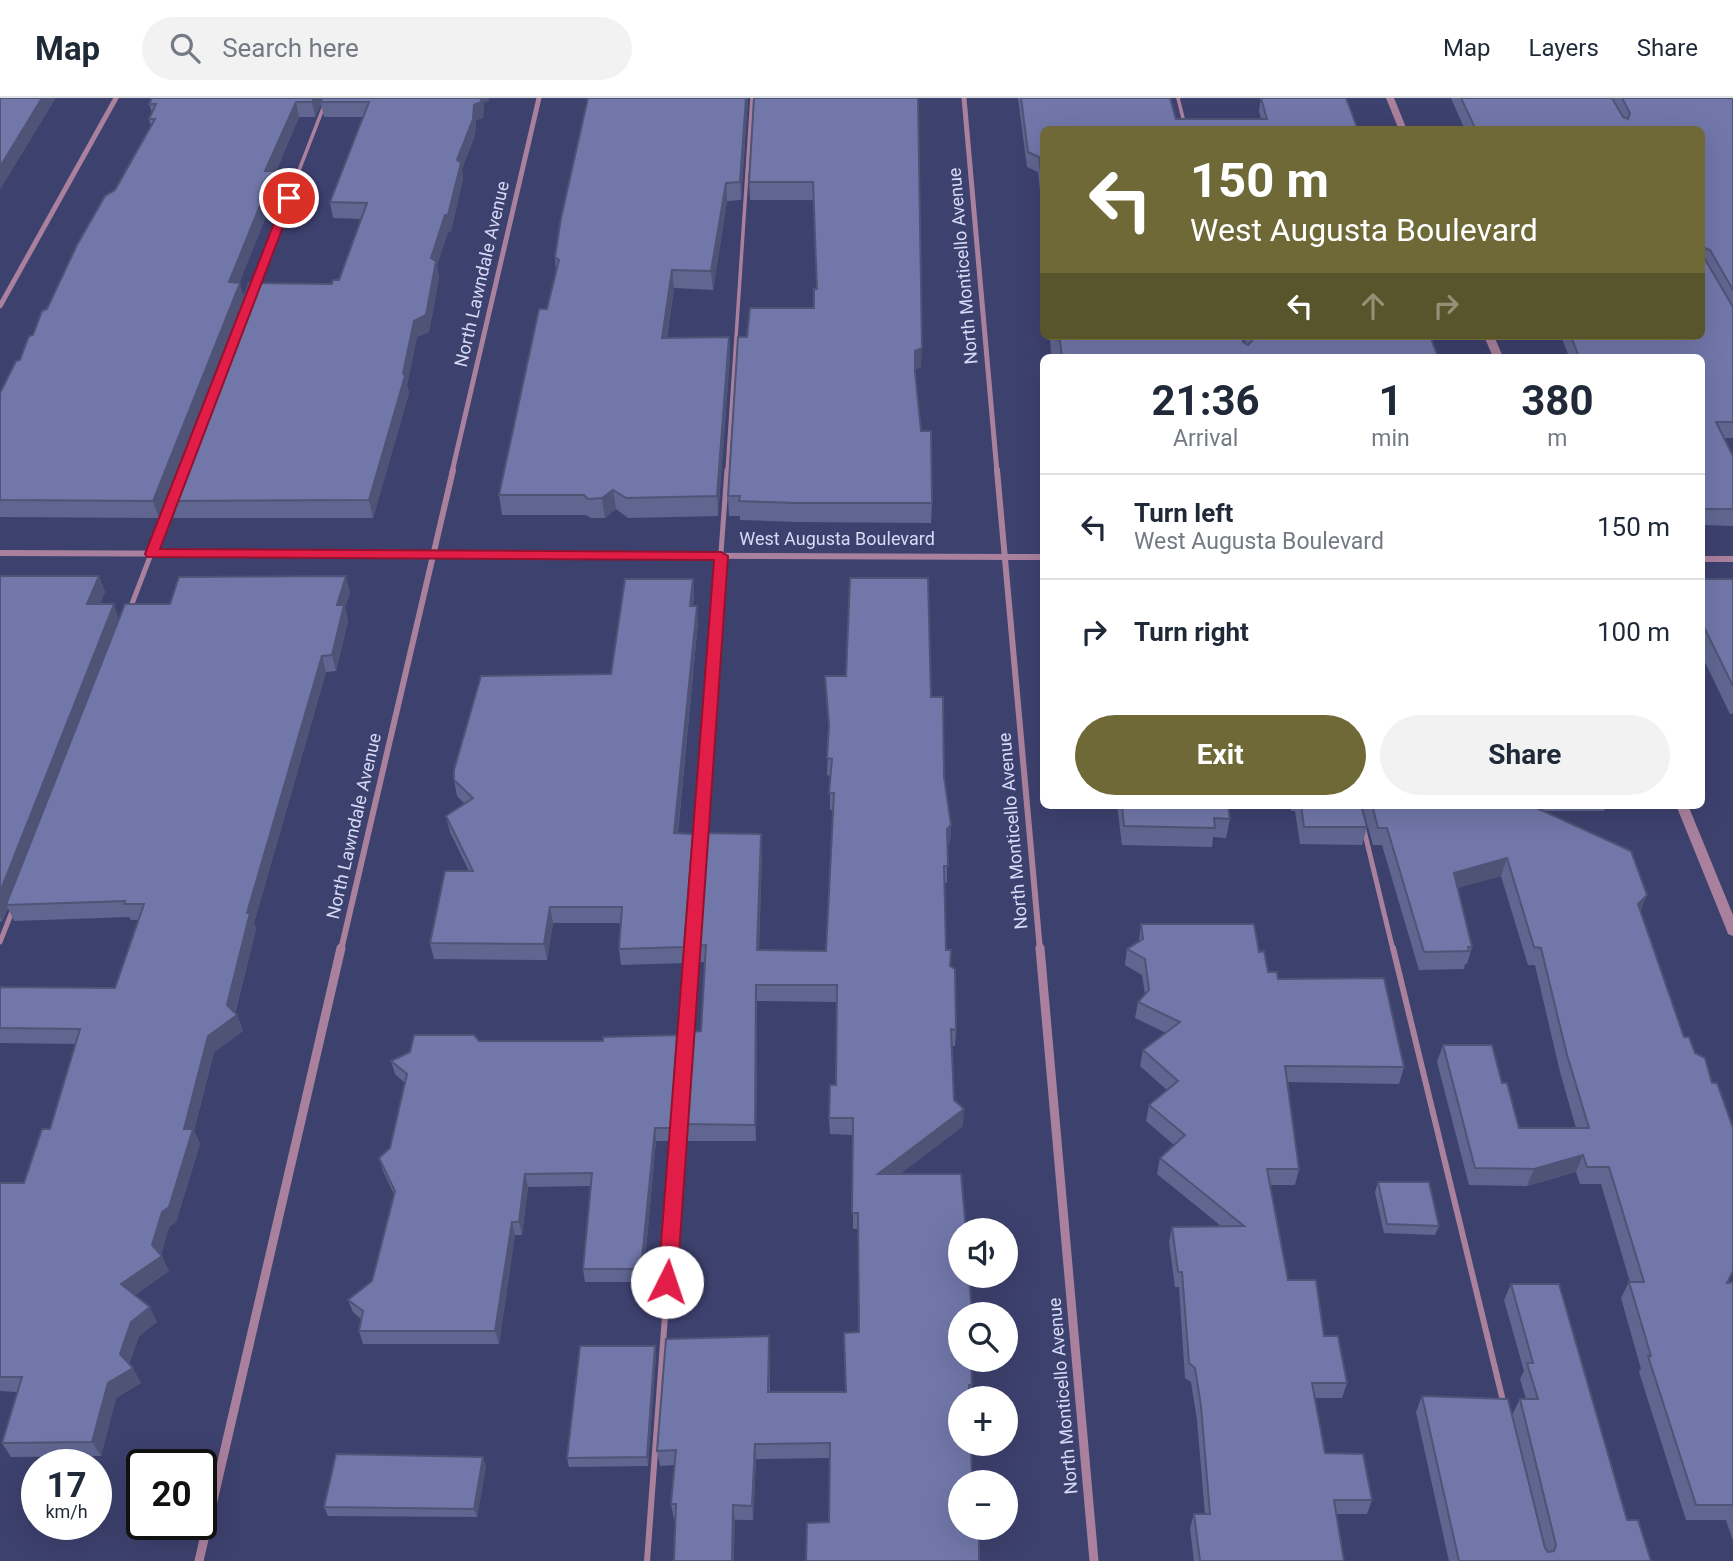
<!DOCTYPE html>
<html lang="en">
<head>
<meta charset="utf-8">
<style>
  :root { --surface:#fff; --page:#f2f2f3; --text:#1f2937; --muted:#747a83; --line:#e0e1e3; --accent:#6e6937 }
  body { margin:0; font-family:Roboto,sans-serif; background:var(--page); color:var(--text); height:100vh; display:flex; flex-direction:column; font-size:26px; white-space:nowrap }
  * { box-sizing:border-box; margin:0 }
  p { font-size:23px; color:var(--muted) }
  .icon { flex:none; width:38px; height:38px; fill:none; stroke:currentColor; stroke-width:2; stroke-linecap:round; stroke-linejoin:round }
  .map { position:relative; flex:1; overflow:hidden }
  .details { position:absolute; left:1040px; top:256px; width:665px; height:455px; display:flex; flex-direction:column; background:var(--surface); border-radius:10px; box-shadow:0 7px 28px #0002 }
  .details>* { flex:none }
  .hud { position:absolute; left:1040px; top:28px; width:665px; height:214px; border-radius:10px; box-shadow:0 7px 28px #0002; background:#6e6937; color:#fff; overflow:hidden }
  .buttons { position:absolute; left:948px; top:1120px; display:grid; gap:14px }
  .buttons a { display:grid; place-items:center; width:70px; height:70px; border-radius:50%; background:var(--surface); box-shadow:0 7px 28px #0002; font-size:35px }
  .speed { position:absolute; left:21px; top:1351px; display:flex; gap:14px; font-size:35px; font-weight:700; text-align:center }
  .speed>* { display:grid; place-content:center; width:91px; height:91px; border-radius:50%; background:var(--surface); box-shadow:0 7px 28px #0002; line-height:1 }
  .speed small { font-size:18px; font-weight:400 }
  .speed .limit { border:4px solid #111; border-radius:10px; background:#fff; color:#111 }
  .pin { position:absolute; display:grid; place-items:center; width:60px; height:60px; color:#fff; margin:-30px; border:4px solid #fff; border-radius:50%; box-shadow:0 2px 7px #0007 }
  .me { position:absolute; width:77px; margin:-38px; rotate:4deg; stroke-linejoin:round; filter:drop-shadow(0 0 5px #0008) }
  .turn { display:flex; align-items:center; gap:24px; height:147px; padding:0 35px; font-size:32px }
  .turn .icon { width:91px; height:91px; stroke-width:2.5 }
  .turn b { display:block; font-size:49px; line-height:60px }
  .lanes { display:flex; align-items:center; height:66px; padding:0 35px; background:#0003; justify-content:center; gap:35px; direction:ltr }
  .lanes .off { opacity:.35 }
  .eta { display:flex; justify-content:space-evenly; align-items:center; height:119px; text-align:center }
  .eta b { font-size:42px; font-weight:700; line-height:49px }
  .primary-button { display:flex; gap:14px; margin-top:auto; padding:14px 35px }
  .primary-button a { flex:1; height:80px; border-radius:42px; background:var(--accent); color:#fff; font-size:28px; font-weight:700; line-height:80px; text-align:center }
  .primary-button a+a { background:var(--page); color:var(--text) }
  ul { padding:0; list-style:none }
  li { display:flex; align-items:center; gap:21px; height:105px; padding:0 35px; border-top:2px solid var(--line) }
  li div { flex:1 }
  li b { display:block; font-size:26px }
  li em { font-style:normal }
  header { display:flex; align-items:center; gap:42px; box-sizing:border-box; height:98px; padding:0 35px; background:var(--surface); border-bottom:2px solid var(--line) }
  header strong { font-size:33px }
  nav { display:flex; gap:38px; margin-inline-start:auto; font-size:24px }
  .search { width:490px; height:63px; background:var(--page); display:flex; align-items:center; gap:18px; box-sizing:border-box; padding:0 24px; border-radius:38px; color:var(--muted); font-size:26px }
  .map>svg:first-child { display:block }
</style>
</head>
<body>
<header>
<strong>Map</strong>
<div class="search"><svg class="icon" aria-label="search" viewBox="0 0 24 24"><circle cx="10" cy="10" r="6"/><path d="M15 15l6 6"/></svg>Search here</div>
<nav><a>Map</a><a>Layers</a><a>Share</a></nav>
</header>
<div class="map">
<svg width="1733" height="1463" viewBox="0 0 1733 1463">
  <rect width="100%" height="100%" fill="#3d416e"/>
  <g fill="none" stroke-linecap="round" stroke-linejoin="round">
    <g stroke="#aa819d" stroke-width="3.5">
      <path d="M1178,0l8,32"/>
      <path d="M253,191l74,-191"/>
      <path d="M727,374l25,-374"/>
    </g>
    <g stroke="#aa819d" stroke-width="5">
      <path d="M130,511l39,-102"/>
      <path d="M1364,732l29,120"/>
      <path d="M0,844l13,-33"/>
      <path d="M692,852l35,-480"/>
    </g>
    <g stroke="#aa819d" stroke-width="6">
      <path d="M1393,850l111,457"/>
      <path d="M647,1463l45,-613"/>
    </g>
    <g stroke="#aa819d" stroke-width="5">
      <path d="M964,0l33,374"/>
      <path d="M0,208l116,-208"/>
      <path d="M452,374l87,-374"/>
    </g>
    <g stroke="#aa819d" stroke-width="6">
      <path d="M997,372l43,480"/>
      <path d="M341,852l112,-480"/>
    </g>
    <g stroke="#aa819d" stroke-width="9">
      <path d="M1040,850l54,613"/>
      <path d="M199,1463l142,-613"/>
    </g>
    <g fill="#aa819d" fill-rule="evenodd">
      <path d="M1386,0h8l13,32h-8z"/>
      <path d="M1484,238h10l9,21h-10z"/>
      <path d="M0,452l1043,4v6l-1043,-4z"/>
      <rect x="1701" y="458" width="32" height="6"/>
      <path d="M1676,707h12l45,110v21l-5,-2 -1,-3z"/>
    </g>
  </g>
  <g fill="#616691" fill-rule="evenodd">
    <path d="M152,0l337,3 -5,1 -1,16 -7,2 -1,15 -13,34 1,10 -12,52 -3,1 -11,33 2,13 -10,54 -12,5 -10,48 2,8 -36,125h-203l-5,-16 -6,16 -159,-1v-124l20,-33 27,-51 104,-183 -2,-7 3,-6 -3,-9zM321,6l3,13h39l-33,85 3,16 28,1 -22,61 -7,4 -88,14 -5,-15 39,-96 -3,-13 24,-57h16z"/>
    <path d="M588,0h160l-7,102 -14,1 -14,89 -39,-2 -7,50 62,-1 1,19 -12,160 -90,2 -12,-9 -11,9h-14l-5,-3h-84l-3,-20 57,-224 -1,-14z"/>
    <path d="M918,0l3,269 -6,3 6,61 11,72 -1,20 -135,-1 -56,-2v-4h-11l-1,-20 19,-159 67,-29 3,-19 -3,-89h-64l-1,-18z"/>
    <path d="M1018,0h152l6,21h85l-2,-8 2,-13h85l12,32h-315v87l-5,-45 -11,-5z"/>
    <path d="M1451,0h282v340h-9l9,18v70l-32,-1v-168h-132l-8,-21h140v-206h-236z"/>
    <path d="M1050,238h192l1,6 3,2 -2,-8h186l8,21h-379l-8,-3z"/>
    <path d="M0,478h99l6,16 -5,12 19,15 51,-15 180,-12 -5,15 3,14 -12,50 -10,1 -72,251 2,6 -21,84 2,2 6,16 -29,21 -20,79 6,13 -24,78 -7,5 -8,28 8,16 -34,24 22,27 -18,14 -10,28 12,19 -25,15 -15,58 -90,1 -9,-14 15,-51 -17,-1v-208h24l26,-54 26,-85 -76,-1v-56l115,1 23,-68h-7l-2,-3 -115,4 -6,-13 -6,13 -2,1z"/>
    <path d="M693,481l1,16 -1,11 5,16 -20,211 16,17 -9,113 -64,2 -2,-16 2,-26h-68l-6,37 -113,-1 -4,-16 39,-72 -19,-39 -4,-16 18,-13 -7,-7 -3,-16 157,-106z"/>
    <path d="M1701,481h32v135h-3l-29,-60z"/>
    <path d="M825,578l106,21 20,128 -1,17 -3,3v38h-3l2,67 4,16 6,64 -1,16h-4l3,54 9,26 -63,48 61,140 11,71 -1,13h-10l-132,124 1,-64 -74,1 -3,61 -79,-1 -3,-15 4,-39 -15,1 -3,-15 113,-100v41h76l13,-60 -1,-103h-5v-94l-23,-1 -1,-16 7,-33 1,-83 -80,-1 -1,140h-72l-2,-17 19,-93 4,-69h-8l-2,-16 66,-112 1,17 -3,99 67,1 7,-141h-3v-34l-3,-1 2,-43z"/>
    <path d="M1117,707h112v4l1,10 -4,19 -13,-1 -1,10 -90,-2z"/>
    <path d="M1291,707h70l6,22 -5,18 -62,-1 -5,-33h-4z"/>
    <path d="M1362,707h245l-3,6h-60l96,100 87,372 6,-1v259l-7,-21h-40l-47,-148 2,-3 -20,-71 8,-16h1l-29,-98h-21l-4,-12 -49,14 -58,-1 -32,-123 6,-17 59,38 17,45h57l-16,-56 -25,-107h-7l-27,-89 -44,12 15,59 -5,17h-2l-1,5 -45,1 -37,-125h-9z"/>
    <path d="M1141,826l118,28 9,20 136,95 -5,17 -111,-2 11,87 -4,16h-25l18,95 36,56 23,47 -5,15h-27l10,55 47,47 -5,14h-31l8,47h-150l-4,-33 4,-14h11l-8,-94 -6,-38 -6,-4 -6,-91h-4l-6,-45 3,-15 49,-1 -64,-52 3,-16 14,-13 -28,-24 3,-16 18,-15 -27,-24 3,-16 23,-17 -31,-15 3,-16 7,-8 -3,-19 -17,-10 2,-16 12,-8z"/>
    <path d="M479,943l200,8 -7,92h-16l-13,141h-58l-2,-13 8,-83 -63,1 -6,48h-7l-16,109h-136l-4,-13 2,-12 -8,-7 -5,-12 24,-19 22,-87 -11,-23 -4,-13 11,-10 15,-65 -10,-9 -4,-13z"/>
    <path d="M1378,1084l61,44 -4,9 -51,-2 -9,-41z"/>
    <path d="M1511,1186l116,236 24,41h-202l-33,-149 6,-16 90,19 8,-16h6l-6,-20 4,-8 -20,-71z"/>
    <path d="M655,1248l1,9 -8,111 -79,1 -2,-9z"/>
    <path d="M486,1368l-9,51 -149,-1 -4,-9z"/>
  </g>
  <g fill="#4f5376">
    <path d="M42,0h14l-56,92v-23z"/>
    <path d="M314,0h11l-4,4v2l-6,13 -3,-15z"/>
    <path d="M481,0h8v3l-5,1 -1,16 -7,2 -1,15 -13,34 1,10 -12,52 -3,1 -11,33 2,13 -10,54 -12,5 -10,48 2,8 -36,125 -4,-18 34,-127 11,-52 43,-161 17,-55z"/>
    <path d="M746,0h2l-7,102 -1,-18z"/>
    <path d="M296,4l3,15 -24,57 3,13 -45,112 -4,-17 36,-111z"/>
    <path d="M726,85l1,18 -14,89 -2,-19z"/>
    <path d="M672,172l2,18 -10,69 -2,-19z"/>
    <path d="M240,185l4,17 -85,218 -6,-17z"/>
    <path d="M729,239l1,19 -12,160 -1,-20z"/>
    <path d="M922,250l-1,19 -6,3v-19z"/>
    <path d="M613,392l3,19 -11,9 -3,-20z"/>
    <path d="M99,478l6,16 -12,28 -6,-16z"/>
    <path d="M346,478l4,16 -5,15 3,14 -12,50 -4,-16 5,-50z"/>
    <path d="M693,481l1,16 -3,27 -1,-16z"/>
    <path d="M114,506l5,16 -113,285 2,3 -6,13 -2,-4v-25z"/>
    <path d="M697,508l1,16 -22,227 -2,-16z"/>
    <path d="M322,558l4,16 -72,251 2,6 -23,89 4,-3 6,16 -29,21 -20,79 6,13 -24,78 -7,5 -9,30 2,-1 7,15 -40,28 -8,-15 31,-39 10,-33 46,-176 19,-31 20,-92z"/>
    <path d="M951,727l-1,17 -4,4 1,-17z"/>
    <path d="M693,736l1,16 -9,113 -1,-16z"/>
    <path d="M761,736l1,17 -4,116 -1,-17z"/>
    <path d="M1507,760l-6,18 -53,15 6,-18z"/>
    <path d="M1647,797l-7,18 -2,-9z"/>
    <path d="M550,809l3,16 -6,37 -3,-16z"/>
    <path d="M756,887l1,16 -1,140 -1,-16z"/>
    <path d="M677,937l2,14 -7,92 -1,-13z"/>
    <path d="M964,1011l-1,17 -85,65v-17z"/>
    <path d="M655,1030l1,13 -13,141 -2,-13z"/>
    <path d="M1583,1057l-7,17 -49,14 7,-17z"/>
    <path d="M525,1076l3,13 -6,48 -3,-13z"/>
    <path d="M512,1124l3,13 -16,109 -4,-13z"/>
    <path d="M150,1209l7,15 -18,14 -11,32 -8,-14 11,-32z"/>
    <path d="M769,1238l1,15 -1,57 -1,-16z"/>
    <path d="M655,1248l1,9 -8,111 -1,-9z"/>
    <path d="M133,1270l8,15 -25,15 -15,58 -9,-14 16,-59z"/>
    <path d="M755,1346l1,15 -3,61 -1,-14z"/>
    <path d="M483,1359l3,9 -9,51 -3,-8z"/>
    <path d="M733,1407l2,15 -1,41h-2z"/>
  </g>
  <g fill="#7177a9" stroke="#4f5376" stroke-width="2">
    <path d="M0,0h42l-42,69z"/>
    <path d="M152,0h162l-2,4h-16l-31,69h9l-45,111 11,1 -87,218 -153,-1v-107l16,-32 4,-1 9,-24 4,-1 9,-24 5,-2 30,-64 28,-49 10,-6 40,-71h-6l7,-15h-7z"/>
    <path d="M322,0h159v4l-7,3 -1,14 -16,41 4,3 -13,52h-3l-14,43 5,3 -10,54 -12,6 -11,52 2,3 -36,124 -204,1 84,-218 83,1 1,-4h6l28,-77 -37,-1 39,-100h-48z"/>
    <path d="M588,0h158l-6,84 -14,1 -15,88 -39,-1 -10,68 67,-1 -12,159 -91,2 -13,-8 -11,8 -14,1 -4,-4h-85l40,-186h8l12,-49 -4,-3 6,-39z"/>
    <path d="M754,0h164l4,250 -7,3v21l6,59h10l1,72h-137l-56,-2 1,-5h-12l10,-159h9l3,-29h64v-19h3l-4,-107h-64z"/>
    <path d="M1021,0h149l6,21h91l-6,-21h85l12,32h-315v63l-4,-36 -11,-5z"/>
    <path d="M1461,0h151l11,19 5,2 2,-6 -8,-15h111v192l-23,-40 -5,-2 -3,6 31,53v115h-17l17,34v53h-32v-152h-122l-8,-21h130v-206h-225z"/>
    <path d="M1052,238h190l1,6 5,3 4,-4 -1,-5h179l8,21h-376l-2,-16 -8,-3z"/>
    <path d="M0,478h99l-12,28h27l-114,288z"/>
    <path d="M346,478l-9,29h7l-12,50 -10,1 -75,257h3l-23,92 10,10 -29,21 -24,93h9l-24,78 -7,5 -10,33 10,11 -41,28 29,23 -19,15 -11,32 13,14 -25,15 -16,59 -90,1 20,-66h-22v-194h24l18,-54h8l30,-100 -80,-1v-41l115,1 29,-84h-20l1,-3 -119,4 119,-301h45l9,-27z"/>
    <path d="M850,480h78l3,119h12l1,80 7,48 -4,4 1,37h-4l2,84h5l-1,16 5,3 1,61 -5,-1 3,71 10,9 -86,65h83l5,56h-5v46h8l3,38h-11v46h10l1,25h-3v13h-8v46h10l1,38h-11v46h13v8h5v25h-173l1,-38 22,-1 1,-79 -75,1 -3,62 -19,-1 -1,56h-58l2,-57h-5l5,-54 -19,1 9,-112 103,-3 -1,56h78l-2,-59 15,-1 -1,-119h-6l1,-95h-24l1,-33h6l1,-100h-81l-1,140 -73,-1 7,-92 12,-1 5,-86 -11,1 8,-113 58,1 -4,116 69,1 8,-158h-5l3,-34 -5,-1 2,-33 -4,-49h21z"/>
    <path d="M625,481h68l-3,27h7l-23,227 19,1 -9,113 -65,2 3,-42h-72l-6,37 -114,-1 15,-72h28l-27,-55 27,-18 -19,-18v-10l27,-94 130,-2z"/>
    <path d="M1701,481h32v107l-32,-65v-11h2l-2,-4z"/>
    <path d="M1122,707h106l2,14 -16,-1 1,10 -91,-2z"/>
    <path d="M1301,707h60l6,22h-63z"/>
    <path d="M1372,707h158l101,46 16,44 -9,9 46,133h5l6,16 10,5 7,25h5l16,45v143l-6,12 6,-1v223h-37l-48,-149h3l-22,-74h15l-35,-115h-22l-4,-12 -49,14 -59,-1 -32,-123h49l10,38h5l12,45h70l-22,-73 -26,-107 -7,-1 -27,-89 -53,15 18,74h-4l1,4 -45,1 -37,-124h-9z"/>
    <path d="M1141,826h113l5,28 5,-1 4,21h9l1,7 106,-1 20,89 -119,-1 14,103h-32l21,111h28l8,56h14l9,47h-35l13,70 38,1 9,46h-38l10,61h-144l-6,-47h16l-9,-108 -6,-38 -6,-5 -7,-91h-4l-6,-45 72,-1 -84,-68 25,-23 -36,-30 29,-24 -35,-31 37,-28 -42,-20 11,-12 -4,-31 -18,-10 16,-10z"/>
    <path d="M414,937h60l5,6h124v-4l74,-2 -6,93h-16l-14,141h-58l9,-96 -67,1 -6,48h-7l-17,109h-136l4,-20 -15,-11 24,-19 23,-90 -16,-33 11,-10 17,-74 -16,-13 19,-9z"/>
    <path d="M1378,1084h51l10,44 -52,-2z"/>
    <path d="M1511,1186h48l68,236h11l13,41h-192l-37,-165 86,3 37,149 3,4 6,-1 2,-6 -36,-146h18l-11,-36h6z"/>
    <path d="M580,1248h75l-8,111 -80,1z"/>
    <path d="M336,1356l147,3 -9,52 -150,-2z"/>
  </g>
  <path fill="#e11d48" stroke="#92132f" stroke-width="2" d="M285,97l9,3 -134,351 561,3 7,4 -51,726 -3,6 -7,3 -7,-3 -2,-6 56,-722 -567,-3 -2,-3z"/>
  <g text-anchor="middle" stroke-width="5" stroke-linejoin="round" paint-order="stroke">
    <g font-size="18" fill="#d7dbf7" stroke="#3d416e">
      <text transform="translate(963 168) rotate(-95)" y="6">North Monticello Avenue</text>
      <text transform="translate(482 176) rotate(-77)" y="6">North Lawndale Avenue</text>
      <text x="837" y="447">West Augusta Boulevard</text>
      <text transform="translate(354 728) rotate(-77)" y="6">North Lawndale Avenue</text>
      <text transform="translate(1013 733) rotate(-95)" y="6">North Monticello Avenue</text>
      <text transform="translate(1063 1298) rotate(-95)" y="6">North Monticello Avenue</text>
    </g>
  </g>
</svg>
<div class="buttons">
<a><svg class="icon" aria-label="sound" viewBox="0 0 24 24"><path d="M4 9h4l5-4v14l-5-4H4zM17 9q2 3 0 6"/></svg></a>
<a><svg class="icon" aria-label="search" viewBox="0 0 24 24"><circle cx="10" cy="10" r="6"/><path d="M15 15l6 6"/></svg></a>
<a>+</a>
<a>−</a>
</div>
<div class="speed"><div>17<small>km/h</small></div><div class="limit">20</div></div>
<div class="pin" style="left:289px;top:100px;background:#d93025"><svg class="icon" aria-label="arrive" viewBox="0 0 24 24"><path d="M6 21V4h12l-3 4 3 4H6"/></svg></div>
<svg class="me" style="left:667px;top:1184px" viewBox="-20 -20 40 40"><circle r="19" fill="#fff"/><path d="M0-13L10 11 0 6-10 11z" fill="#e11d48"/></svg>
<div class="hud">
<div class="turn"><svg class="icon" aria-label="left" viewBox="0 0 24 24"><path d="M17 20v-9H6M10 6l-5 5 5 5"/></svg><div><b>150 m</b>West Augusta Boulevard</div></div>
<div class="lanes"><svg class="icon" aria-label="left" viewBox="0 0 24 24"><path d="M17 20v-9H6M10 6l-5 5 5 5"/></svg><svg class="icon off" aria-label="ahead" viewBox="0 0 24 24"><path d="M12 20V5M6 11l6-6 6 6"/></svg><svg class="icon off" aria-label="right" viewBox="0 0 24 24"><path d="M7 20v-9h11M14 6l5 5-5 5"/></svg></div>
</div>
<section class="details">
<div class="eta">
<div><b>21:36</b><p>Arrival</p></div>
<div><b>1</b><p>min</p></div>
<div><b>380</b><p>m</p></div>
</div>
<ul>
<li><svg class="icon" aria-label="left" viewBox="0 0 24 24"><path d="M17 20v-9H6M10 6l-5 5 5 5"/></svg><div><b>Turn left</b><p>West Augusta Boulevard</p></div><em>150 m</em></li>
<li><svg class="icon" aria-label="right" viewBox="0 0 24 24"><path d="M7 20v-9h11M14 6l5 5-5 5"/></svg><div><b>Turn right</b></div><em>100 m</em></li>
</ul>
<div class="primary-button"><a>Exit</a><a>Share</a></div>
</section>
</div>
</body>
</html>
